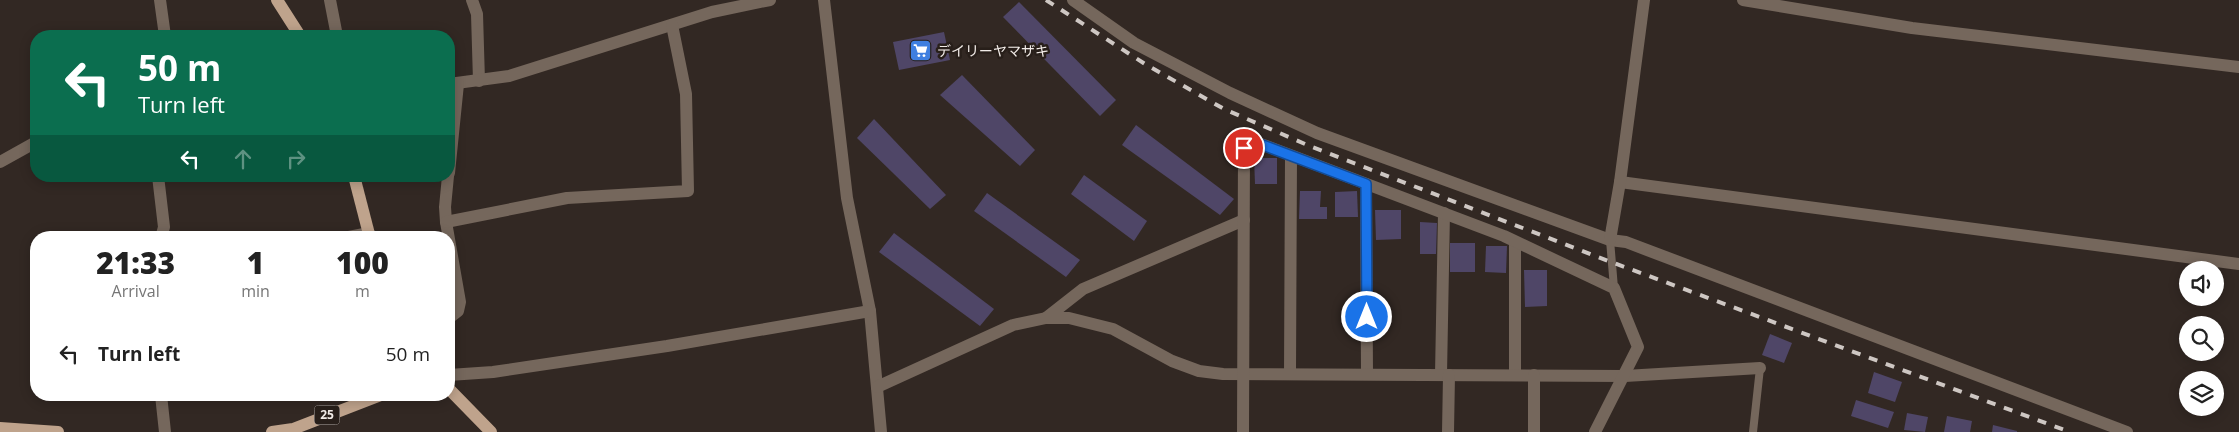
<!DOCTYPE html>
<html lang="en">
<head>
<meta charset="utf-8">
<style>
  :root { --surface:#fff; --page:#f2f2f2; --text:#222; --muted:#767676 }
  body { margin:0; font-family:"Open Sans","Noto Sans JP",sans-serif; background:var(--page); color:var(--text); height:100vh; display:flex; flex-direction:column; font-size:19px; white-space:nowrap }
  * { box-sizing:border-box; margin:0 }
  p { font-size:16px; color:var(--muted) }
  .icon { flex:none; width:28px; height:28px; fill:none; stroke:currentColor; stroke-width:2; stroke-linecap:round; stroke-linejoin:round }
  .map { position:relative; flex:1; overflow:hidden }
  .details { position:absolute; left:30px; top:231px; width:425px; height:170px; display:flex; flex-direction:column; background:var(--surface); border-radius:20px; box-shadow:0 2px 12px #0003 }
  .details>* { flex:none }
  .guide { position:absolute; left:30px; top:30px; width:425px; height:152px; border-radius:20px; box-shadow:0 2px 12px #0003; background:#0b6e4f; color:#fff; overflow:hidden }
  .buttons { position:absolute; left:2179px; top:261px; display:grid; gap:10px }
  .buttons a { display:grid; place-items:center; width:45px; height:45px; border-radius:50%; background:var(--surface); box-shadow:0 2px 12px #0003; font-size:25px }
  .pin { position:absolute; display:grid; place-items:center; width:42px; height:42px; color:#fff; margin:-21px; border:2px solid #fff; border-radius:50%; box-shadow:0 1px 5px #0007 }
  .me { position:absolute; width:55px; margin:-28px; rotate:0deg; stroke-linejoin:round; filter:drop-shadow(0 0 4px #0008) }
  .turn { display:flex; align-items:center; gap:18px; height:105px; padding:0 25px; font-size:22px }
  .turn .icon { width:65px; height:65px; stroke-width:2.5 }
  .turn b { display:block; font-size:35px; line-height:42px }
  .lanes { display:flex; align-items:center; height:48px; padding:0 25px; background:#0003; justify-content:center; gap:25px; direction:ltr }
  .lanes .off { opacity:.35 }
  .eta { display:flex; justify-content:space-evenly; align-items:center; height:85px; text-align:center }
  .eta b { font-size:30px; font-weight:800; line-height:35px }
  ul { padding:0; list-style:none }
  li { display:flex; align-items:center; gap:15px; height:75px; padding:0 25px }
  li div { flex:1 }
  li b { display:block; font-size:19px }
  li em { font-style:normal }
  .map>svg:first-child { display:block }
</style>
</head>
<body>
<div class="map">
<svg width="2239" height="432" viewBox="0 0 2239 432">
  <rect width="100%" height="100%" fill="#322823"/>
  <g fill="#4f4667">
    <path d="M1019,2l97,98 -16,16 -97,-99z"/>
    <path d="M944,32l6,28 -51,10 -6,-28z"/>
    <path d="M962,75l73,75 -15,16 -80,-71z"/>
    <path d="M874,119l72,76 -16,14 -73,-71z"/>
    <path d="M1136,125l98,74 -14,16 -98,-70z"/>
    <path d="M1254,158h23v26h-22z"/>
    <path d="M1084,175l63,46 -13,20 -63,-47z"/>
    <path d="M1300,191h21l-1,16h7v12h-28z"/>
    <path d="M1357,191l1,26h-23v-25z"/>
    <path d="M987,193l93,67 -14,17 -92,-66z"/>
    <path d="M1375,210h26v29l-25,1z"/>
    <path d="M1420,222l17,1 -1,31h-16z"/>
    <path d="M894,233l100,76 -14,17 -101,-74z"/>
    <rect x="1450" y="243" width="25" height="29"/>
    <path d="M1486,246h21l-1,27 -21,-1z"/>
    <path d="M1524,270h23v36l-22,1z"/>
    <path d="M1770,334l22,9 -8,20 -22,-8z"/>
    <path d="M1874,372l28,10 -7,20 -27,-9z"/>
    <path d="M1856,400l38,12 -6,16 -37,-12z"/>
    <path d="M1907,413l21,4 -3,15 -21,-2z"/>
    <path d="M1947,416l25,5 -2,11h-26z"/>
    <path d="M1993,425l24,6v1h-25z"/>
  </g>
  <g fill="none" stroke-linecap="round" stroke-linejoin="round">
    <g stroke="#75675c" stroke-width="8">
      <path d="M1610,240l4,48"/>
      <path d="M1753,432l7,-64"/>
    </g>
    <g stroke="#75675c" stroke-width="12">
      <path d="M160,0l5,36"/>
      <path d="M330,0l7,36"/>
      <path d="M472,0l5,14 2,67"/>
      <path d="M824,0l23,198 23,113 11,121"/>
      <path d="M1073,0l61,43 96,50 87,40 293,107 16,2 501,190"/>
      <path d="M1743,0l169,28 327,39"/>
      <path d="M449,84l60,-8 203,-64 58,-12"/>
      <path d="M0,162l36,-20"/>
      <path d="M449,173l9,-89"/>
      <path d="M158,176l6,51 -3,11"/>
      <path d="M448,176l-3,31 1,15 14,80 -2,9 -9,7"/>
      <path d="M1620,182l619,82"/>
      <path d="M1366,184l1,190"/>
      <path d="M446,222l121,-24 121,-7 -2,-97 -14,-69"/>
      <path d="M344,238l25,-5"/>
      <path d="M1610,240l10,-58 24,-182"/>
      <path d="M1046,318l37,-29 161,-69"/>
      <path d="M1290,374l1,-218"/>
      <path d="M449,375l44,-3 174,-26 203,-35"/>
      <path d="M1441,375l3,-162"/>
      <path d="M1515,375v-133"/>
      <path d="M877,387l136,-62 33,-7h23l44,11 59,32 27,10 24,3 402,2 135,-8"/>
      <path d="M161,395l4,37"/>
      <path d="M1243,432l1,-284 17,-4 243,92 110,52 24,59 -43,85"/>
      <path d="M1448,432l1,-57"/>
      <path d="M1534,432v-57"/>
    </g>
    <g stroke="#bfa38c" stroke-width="12">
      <path d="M277,0l23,36"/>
      <path d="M354,176l16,62"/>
      <path d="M449,389l42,43"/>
      <path d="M0,428l58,4"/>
      <path d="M272,432l21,-3 88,-34"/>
    </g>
    <path stroke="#cec7c3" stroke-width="4" stroke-dasharray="9 9" stroke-linecap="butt" d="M1046,0l99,64 79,45 88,38 299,115 459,170"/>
  </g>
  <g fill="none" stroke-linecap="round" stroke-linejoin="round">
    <defs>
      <path id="route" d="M1244,148l16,-4 106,40 1,133"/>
    </defs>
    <use href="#route" stroke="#114b97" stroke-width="12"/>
    <use href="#route" stroke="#1a73e8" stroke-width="9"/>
  </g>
  <defs>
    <symbol id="supermarket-square" viewBox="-11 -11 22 22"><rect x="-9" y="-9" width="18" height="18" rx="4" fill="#3f7fe0" stroke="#281f1a"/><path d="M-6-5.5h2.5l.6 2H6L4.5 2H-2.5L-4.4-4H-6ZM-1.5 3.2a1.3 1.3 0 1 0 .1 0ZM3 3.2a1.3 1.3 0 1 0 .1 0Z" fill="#fff"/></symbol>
  </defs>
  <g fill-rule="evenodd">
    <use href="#supermarket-square" x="908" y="38" width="25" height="25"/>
  </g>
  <g text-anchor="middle" stroke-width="5" stroke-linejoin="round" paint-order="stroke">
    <rect fill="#281f1a" stroke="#b5aeaa" stroke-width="1" x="314.5" y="405.5" width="25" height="19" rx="4"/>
    <g font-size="12" font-weight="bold" fill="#f2ece8">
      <text x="327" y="419">25</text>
    </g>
    <g font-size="14" fill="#f2ece8" stroke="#281f1a" text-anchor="start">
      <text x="937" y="56">デイリーヤマザキ</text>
    </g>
  </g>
</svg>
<div class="buttons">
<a><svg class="icon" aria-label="sound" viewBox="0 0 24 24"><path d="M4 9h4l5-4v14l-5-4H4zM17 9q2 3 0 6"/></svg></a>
<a><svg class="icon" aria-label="search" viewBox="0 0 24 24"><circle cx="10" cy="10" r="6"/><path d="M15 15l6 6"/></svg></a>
<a><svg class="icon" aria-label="layers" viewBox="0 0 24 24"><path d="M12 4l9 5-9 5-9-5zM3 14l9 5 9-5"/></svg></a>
</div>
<div class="pin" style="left:1244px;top:148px;background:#d93025"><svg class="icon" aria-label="arrive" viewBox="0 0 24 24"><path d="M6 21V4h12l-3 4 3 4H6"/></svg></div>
<svg class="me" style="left:1367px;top:317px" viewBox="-20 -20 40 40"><circle r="17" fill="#1a73e8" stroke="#fff" stroke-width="3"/><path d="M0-11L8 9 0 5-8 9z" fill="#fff"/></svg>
<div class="guide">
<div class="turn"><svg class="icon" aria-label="left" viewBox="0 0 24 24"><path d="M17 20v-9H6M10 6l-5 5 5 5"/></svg><div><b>50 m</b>Turn left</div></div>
<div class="lanes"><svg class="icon" aria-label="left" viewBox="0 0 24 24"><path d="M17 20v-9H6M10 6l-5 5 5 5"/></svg><svg class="icon off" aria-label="ahead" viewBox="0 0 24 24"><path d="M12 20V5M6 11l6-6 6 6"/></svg><svg class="icon off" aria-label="right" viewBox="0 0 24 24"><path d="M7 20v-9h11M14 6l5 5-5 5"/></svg></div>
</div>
<section class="details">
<div class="eta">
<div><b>21:33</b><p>Arrival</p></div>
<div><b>1</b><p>min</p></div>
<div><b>100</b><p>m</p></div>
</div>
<ul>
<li><svg class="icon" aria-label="left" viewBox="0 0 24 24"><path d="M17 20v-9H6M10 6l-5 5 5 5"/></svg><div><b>Turn left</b></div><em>50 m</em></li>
</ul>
</section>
</div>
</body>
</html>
